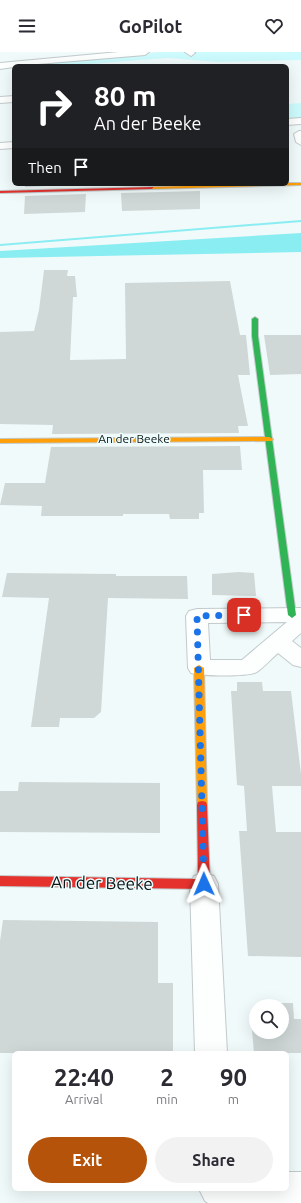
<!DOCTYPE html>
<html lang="en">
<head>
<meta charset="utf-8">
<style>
  :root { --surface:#fff; --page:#f2f2f3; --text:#2b2b33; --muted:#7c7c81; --accent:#b45309 }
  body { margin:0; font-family:Ubuntu,sans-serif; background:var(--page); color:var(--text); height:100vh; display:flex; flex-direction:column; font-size:15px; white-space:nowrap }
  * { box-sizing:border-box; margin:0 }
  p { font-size:13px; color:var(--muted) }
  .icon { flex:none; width:22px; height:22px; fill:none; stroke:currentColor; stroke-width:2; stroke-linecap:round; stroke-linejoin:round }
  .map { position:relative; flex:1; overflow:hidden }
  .drawer { position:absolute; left:12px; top:999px; width:277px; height:140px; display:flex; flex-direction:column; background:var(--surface); border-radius:6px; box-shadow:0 4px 16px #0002 }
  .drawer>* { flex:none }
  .banner { position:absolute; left:12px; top:12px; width:277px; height:122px; border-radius:6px; box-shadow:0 4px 16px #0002; background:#202124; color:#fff; overflow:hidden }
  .buttons { position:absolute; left:249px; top:947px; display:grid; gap:8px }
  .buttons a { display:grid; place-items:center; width:40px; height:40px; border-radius:50%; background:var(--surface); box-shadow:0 4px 16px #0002; font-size:20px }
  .pin { position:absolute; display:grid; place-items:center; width:34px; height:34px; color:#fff; margin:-17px; border-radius:8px; box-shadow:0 2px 6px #0006 }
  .me { position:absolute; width:44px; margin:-22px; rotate:359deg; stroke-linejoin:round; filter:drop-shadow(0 0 3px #0008) }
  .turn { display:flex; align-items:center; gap:14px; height:84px; padding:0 16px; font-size:18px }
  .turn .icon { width:52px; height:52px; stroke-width:2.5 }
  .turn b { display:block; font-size:28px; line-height:34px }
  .then { display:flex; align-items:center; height:38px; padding:0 16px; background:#0003; gap:8px; font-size:15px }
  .eta { display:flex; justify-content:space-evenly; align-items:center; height:68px; text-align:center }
  .eta b { font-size:24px; font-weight:600; line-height:28px }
  .primary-button { display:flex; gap:8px; margin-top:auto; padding:8px 16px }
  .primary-button a { flex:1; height:46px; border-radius:24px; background:var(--accent); color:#fff; font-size:16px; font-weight:600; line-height:46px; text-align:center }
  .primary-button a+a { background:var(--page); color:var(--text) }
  header { display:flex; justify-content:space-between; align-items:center; height:52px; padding:0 16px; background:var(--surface); font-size:18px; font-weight:600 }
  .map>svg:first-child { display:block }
</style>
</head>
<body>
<header><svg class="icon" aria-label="menu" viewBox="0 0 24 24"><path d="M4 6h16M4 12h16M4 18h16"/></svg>GoPilot<svg class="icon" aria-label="heart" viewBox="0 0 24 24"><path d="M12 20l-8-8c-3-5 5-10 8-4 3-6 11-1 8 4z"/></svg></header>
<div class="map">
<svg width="301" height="1151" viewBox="0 0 301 1151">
  <rect width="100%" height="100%" fill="#f1fafa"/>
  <g fill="#cdfbfd">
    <path d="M158,0h143v8l-84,2 -49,-4 -104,8h-33l-1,-1z"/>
    <path d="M301,51v21l-10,1 -4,-2v-19z"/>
  </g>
  <path fill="#8aedf2" d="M301,181v19l-301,6v-7z"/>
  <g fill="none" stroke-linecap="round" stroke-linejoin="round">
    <path fill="#8aedf2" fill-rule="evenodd" d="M301,168v2l-301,24v-2z"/>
  </g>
  <g fill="#cfd7d7">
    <path d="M25,132h62l-62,3z"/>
    <path d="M200,139v18l-78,2 -1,-18z"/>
    <path d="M86,142l-1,18 -61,2 1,-18z"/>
    <path d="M44,218h24l-1,6h8l2,21h-4l-3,63 56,-1 -1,-76 105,-2 10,54h6l4,40h-12l10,51h-10l1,7 -187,1 1,-9 -53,-1v-92l34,-1 5,-21z"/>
    <path d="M264,283h37v39l-31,1z"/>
    <path d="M240,394l2,24h-39l1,43h-5v6h-29l-1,-5h-46v2h-82l1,-10 -42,-1 5,-22h40l6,-36z"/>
    <path d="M239,520l15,1 2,23 -44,-1v-21z"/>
    <path d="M7,521l109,1v2h71l1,23 -80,-1 -7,114 -7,6h-34l-1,9h-28l18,-129 -47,-1z"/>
    <path d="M237,630h25l1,9h28l10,83v12h-29l4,46h25v125l-53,-1 -9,-125h8l-3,-45 -7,-1 -6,-94h6z"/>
    <path d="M19,730l141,1v50l-160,-1v-41h18z"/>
    <path d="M3,868l155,2v61h15v70h-173v-112z"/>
    <path d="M259,951h34l1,16h7v34h-47l-3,-34h5v13h26v-26h-22z"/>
  </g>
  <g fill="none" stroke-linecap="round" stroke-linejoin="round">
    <defs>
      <g id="street">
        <path d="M119,0h30l-4,3 -131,11v1l-14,2v-6z"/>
        <path d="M185,0h9l1,1 -4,3z"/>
        <path d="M14,44v6l-14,1v-6z"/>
        <path d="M301,66v6l-14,1v-6z"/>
        <path d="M299,79h2v14l-5,-3 -2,-8z"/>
        <path d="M14,90v6l-14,1v-6z"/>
        <path d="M301,556v25l-9,8 9,7v19l-8,-2 -15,-12c-7,6 -14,14 -21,19 -9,5 -56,4 -66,1l-3,-5 -2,-52 3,-5 8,-2zM287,570l-45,38h-32l-2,-37z"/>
        <path d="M204,821l10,3 4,8 9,169h-32l-5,-169 4,-8z"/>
        <path d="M287,1120h14v31h-93l-3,-2 -6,-12h88z"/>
      </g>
      <path id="fast" d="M255,265l3,2v17l38,279 -4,3 -4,-3 -36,-279v-17z"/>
      <g id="slow">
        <path d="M287,131h14v2l-150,4 -2,-1 2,-1z"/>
        <path d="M269,385l4,2 -1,2 -272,2v-4z"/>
        <path d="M199,613l5,3 3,137 -1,3 -4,1 -4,-1 -1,-3 -3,-137z"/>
      </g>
      <g id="jam">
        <path d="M153,135v1l-2,1 -151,4v-2z"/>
        <path d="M202,749l4,1 1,3 3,79 -2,3 -4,2 -204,-3v-10l198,3 -1,-74 1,-3z"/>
      </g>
    </defs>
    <use href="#street" stroke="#c2cacb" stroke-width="2"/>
    <use href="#fast" stroke="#c2cacb" stroke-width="2"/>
    <use href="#slow" stroke="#c2cacb" stroke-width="2"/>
    <use href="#jam" stroke="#c2cacb" stroke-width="2"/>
    <use href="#street" fill="#fdfefe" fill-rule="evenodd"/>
    <use href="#fast" fill="#30b455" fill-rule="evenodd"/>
    <use href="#slow" fill="#ff9f0a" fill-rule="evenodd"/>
    <use href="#jam" fill="#e5322d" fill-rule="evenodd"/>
  </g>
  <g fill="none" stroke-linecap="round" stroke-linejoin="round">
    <path stroke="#1a73e8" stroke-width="7" stroke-dasharray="0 12.6" d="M204,832l-7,-268 47,-1"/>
  </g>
  <g text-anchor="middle" stroke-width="3" stroke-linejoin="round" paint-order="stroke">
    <g font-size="12" fill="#0d1414" stroke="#edfdfe">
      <text x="134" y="391">An der Beeke</text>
    </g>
    <g font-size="17" fill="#0d1414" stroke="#edfdfe">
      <text transform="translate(102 831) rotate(1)" y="6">An der Beeke</text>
    </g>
  </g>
</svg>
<div class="buttons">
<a><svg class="icon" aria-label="search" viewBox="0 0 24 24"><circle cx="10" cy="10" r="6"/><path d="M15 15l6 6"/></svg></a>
</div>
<div class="pin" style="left:244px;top:563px;background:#d93025"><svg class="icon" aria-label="arrive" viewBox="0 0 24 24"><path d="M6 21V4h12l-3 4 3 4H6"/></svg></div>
<svg class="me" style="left:204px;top:832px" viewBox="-20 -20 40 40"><path d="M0-17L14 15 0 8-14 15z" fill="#1a73e8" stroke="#fff" stroke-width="4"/></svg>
<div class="banner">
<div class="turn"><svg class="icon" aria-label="right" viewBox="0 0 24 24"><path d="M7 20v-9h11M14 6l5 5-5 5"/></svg><div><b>80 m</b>An der Beeke</div></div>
<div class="then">Then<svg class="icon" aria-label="arrive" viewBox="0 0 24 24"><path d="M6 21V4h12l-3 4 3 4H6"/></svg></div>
</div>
<section class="drawer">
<div class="eta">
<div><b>22:40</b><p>Arrival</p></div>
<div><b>2</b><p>min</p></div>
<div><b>90</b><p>m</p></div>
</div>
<div class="primary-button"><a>Exit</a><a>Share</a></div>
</section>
</div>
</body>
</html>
